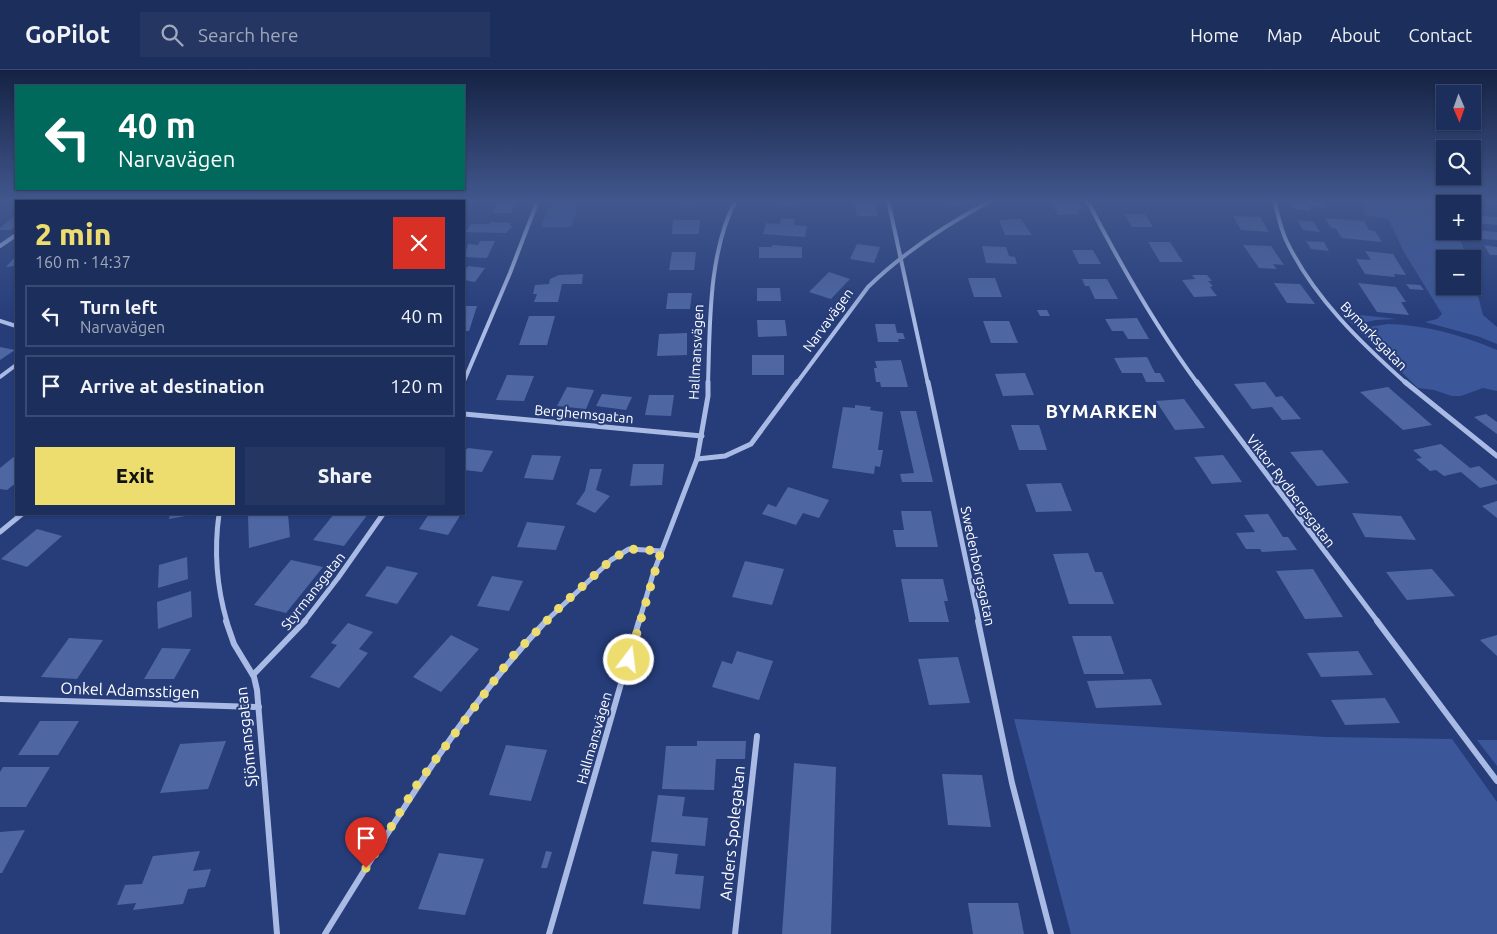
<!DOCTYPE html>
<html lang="en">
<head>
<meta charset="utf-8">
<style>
  :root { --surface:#1c2e5c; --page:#253662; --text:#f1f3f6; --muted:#a0a8bb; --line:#3a4a72; --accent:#eddc6e }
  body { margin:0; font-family:Ubuntu,sans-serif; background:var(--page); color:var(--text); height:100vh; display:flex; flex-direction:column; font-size:19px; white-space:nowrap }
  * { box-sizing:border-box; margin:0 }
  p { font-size:16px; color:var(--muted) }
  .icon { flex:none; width:28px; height:28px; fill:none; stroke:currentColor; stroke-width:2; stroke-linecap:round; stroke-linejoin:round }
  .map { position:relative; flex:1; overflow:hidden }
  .panel { position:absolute; left:15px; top:130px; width:450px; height:315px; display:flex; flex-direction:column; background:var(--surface); border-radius:0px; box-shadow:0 1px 4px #0004,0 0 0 1px var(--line) }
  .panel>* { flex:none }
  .top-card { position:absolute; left:15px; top:15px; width:450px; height:105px; border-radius:0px; box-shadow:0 1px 4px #0004,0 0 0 1px var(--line); background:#00695c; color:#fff; overflow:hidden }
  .needle { width:32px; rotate:178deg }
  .controls { position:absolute; left:1436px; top:15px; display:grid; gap:10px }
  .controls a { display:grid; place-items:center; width:45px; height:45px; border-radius:0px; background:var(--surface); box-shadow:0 1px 4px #0004,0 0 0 1px var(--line); font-size:25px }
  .pin { position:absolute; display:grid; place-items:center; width:42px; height:42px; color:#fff; margin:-51px -21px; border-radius:50% 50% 50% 0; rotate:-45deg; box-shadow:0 0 5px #0007 }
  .pin .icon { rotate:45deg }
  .me { position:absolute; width:55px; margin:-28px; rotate:15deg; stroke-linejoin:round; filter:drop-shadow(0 0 4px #0008) }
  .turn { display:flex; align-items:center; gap:18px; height:105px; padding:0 20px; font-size:22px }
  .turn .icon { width:65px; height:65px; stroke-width:2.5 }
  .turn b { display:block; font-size:35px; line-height:42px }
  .round { display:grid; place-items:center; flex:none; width:52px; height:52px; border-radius:0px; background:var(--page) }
  .summary { display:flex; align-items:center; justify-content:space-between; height:85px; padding:0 20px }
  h1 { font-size:30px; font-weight:800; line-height:38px; color:var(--accent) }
  .button { display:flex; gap:10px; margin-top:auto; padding:10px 20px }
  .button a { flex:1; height:58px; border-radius:0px; background:var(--accent); color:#111; font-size:20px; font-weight:800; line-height:58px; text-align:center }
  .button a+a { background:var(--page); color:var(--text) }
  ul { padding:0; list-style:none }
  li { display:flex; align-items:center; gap:15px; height:62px; margin:0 10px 8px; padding:0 10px; border:2px solid var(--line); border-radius:0px }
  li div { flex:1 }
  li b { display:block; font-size:19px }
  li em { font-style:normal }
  header { display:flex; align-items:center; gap:30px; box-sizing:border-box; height:70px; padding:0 25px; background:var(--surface); border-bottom:1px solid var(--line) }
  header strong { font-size:24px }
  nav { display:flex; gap:28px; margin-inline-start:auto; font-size:18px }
  .search { width:350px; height:45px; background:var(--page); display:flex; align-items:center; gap:12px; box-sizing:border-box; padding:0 18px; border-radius:0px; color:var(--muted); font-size:19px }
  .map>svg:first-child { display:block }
</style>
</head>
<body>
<header>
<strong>GoPilot</strong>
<div class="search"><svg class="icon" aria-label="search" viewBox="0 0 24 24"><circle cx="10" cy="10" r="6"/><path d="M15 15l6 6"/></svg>Search here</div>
<nav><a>Home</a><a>Map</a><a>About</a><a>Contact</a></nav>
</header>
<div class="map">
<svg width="1497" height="864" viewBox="0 0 1497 864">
  <rect width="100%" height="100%" fill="#263d7a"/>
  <g fill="#3c5799">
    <path d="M1364,130h133v5l-52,-1v27h9l6,7 7,21h-22v27h27l1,-10 10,39 14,12v17l-17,-7 -55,-15 12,-3 5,-5 -38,-62 -16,-33 -23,-4z"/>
    <path d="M550,134h29l-8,23h-30z"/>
    <path d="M1342,243l55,6 -21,1 -23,5z"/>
    <path d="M1388,254c39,1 73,11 109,26v41l-14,-3 -22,8h-9l-18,-6 -16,-2 -61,-59z"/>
    <path d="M1014,649l312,18 126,2 45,63v132h-426z"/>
    <path d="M1477,670h20v26z"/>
  </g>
  <g fill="#4e67a3">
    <path d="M498,130h19l-6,13h-18z"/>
    <path d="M676,130h25v4h-26z"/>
    <path d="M778,130h24l-1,2h-3l-3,4 -19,-3z"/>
    <path d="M854,130h21l3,16h-21z"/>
    <path d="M944,130h20v5l-19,-1z"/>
    <path d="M1050,130h27l6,10h-6l2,4 -21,1z"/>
    <path d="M1301,130h19l6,8 -17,-2 2,5 -18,-2 -2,-7 17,2z"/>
    <path d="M1124,144h21l8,13h-21z"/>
    <path d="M1472,145l25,2v8l-22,-2 -3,-2z"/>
    <path d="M14,146h2v10l-5,4h-11v-2z"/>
    <path d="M1233,146l27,1 9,15 -28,-2z"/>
    <path d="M781,148l14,1 -1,6 13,1 -2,11 -42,-3 3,-11 14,1z"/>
    <path d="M1325,148l39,3 5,9 6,1 7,11 -40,-4 -6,-9 -5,-1z"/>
    <path d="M1021,149l11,16h-27l-6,-15z"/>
    <path d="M673,150h27l-1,14h-27z"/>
    <path d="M1297,150l17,2 6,10 -17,-2z"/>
    <path d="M490,152l21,1 -1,3h3l-7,7 -40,-1 5,-8h18z"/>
    <path d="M1476,160l21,2v8l-14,-1z"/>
    <path d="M480,171h15l-8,17 -23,-1 4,-13 10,1z"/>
    <path d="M1306,171l18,1 5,9 -18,-2z"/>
    <path d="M1148,172h22l13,20h-23z"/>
    <path d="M857,174l23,3 -6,16 -24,-4z"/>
    <path d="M772,175l30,2v11h-43v-11h13z"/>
    <path d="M1243,175l28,1 13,19 -11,-1 4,5 -18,-1z"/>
    <path d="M1484,175l13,2v8h-7z"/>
    <path d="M982,176l24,1 3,9 6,1 2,7 -31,-1z"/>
    <path d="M1072,180h21l8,14h-22z"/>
    <path d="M1365,181l28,3 13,21 -12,-1 1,3 -30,-3 -9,-15 15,1z"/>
    <path d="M672,182h24l-2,18h-25z"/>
    <path d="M16,186v10l-10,1z"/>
    <path d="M468,196l17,2 -10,14 -11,-2v-9z"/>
    <path d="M829,202l21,7 -19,20 -22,-7z"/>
    <path d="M583,204l-1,10h-20l-4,18h-24l3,-8h-4l2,-9 14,-1 1,-5 9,-4z"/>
    <path d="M1192,205h15l5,6h-4l5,5 -3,1 7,9 -23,1 -12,-17 13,-1z"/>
    <path d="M968,208h27l7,19h-28z"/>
    <path d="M1082,209h25l11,20h-23l-6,-13h-4z"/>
    <path d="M1274,213l26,1 15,20 -28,-1z"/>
    <path d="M1358,213l38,4 10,15h-5l8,13 -32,-3z"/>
    <path d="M1406,214l14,1 4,5 -14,-1z"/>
    <path d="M757,218h23l1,13h-24z"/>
    <path d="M668,223h24l-2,16h-24z"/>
    <path d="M464,236h13l-8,25h-5z"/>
    <path d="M1037,240h10l3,6h-10z"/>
    <path d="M529,246h26l-8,29h-28z"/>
    <path d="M1137,248l12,21h-21l-5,-8h-11l-7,-12z"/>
    <path d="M757,250h28l2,16 -29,1z"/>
    <path d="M983,251h26l9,22h-27z"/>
    <path d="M875,254h20l2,9h6l2,6h-7l1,3h-21z"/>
    <path d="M687,263v22l-30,1 2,-22z"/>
    <path d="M0,277l15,3 -15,10z"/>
    <rect x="752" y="285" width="32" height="20"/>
    <path d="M1147,287l8,16h5l5,9h-19l-4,-9h-20l-8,-15z"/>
    <path d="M901,290l7,27h-27l-1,-5h-4l-2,-14h3l-2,-7z"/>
    <path d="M1025,303l9,22 -31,1 -8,-22z"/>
    <path d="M507,305l27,1 -10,25 -28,-1z"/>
    <path d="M1265,312l11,15 6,-1 19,23 -19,1 -10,-13 -20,2 -18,-25z"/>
    <path d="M567,317l27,3 -8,19 -29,-3z"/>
    <path d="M1388,317l44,38 -29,5 -43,-38z"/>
    <path d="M602,324l30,3 -6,13 -30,-4z"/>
    <path d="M649,325h25l-3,21 -26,-1z"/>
    <path d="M1184,329l21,29 -30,2 -19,-29z"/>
    <path d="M855,335l16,2 -1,3 13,2 -5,38h5l-3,17 -5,-1 -1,8 -42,-6 11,-61 12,1z"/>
    <path d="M900,341h16l17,71h-31l-2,-8 14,-1z"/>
    <path d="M1486,344l11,8v12l-23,-17z"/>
    <path d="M1011,355h28l8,25h-28z"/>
    <path d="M1441,374l29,24 9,-2 18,15v3l-17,4 -19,-16 -17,4 -8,-6 -6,1 -14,-12 6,-1 -9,-8z"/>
    <path d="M468,378l25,3 -11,21 -18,-2v-19z"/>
    <path d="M1322,380l27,33 -32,3 -27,-34z"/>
    <path d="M16,385v28l-9,7 -7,-1v-21z"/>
    <path d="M532,385l29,1 -8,24 -29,-2z"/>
    <path d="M1223,385l19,27 -30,2 -18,-27z"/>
    <path d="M633,394h31l-2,21 -32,1z"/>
    <path d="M590,399h12l-6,21 14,6 -15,17 -19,-9 9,-13z"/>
    <path d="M1061,413l11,28 -36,1 -10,-28z"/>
    <path d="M788,417l41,13 -10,18 -16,-5 -7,12 -34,-11 6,-10 8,3z"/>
    <path d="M1497,431v17l-15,-12z"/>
    <path d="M901,441h30l7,36h-42l-3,-17h11z"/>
    <path d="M1352,443l49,3 15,24 -51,-3z"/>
    <path d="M170,444h21v1l-22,4z"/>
    <path d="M257,444h31l2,23 -41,11 -1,-32z"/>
    <path d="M334,444h34l-24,32 -31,-6z"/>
    <path d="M429,444h32l-13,21 -29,-6z"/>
    <path d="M1268,444l15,23h5l9,13 -35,2 -2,-3h-14l-10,-16 19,-1 -11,-17z"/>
    <path d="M527,452l38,4 -9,24 -39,-3z"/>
    <path d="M37,459l25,7 -35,31 -26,-8z"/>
    <path d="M1088,483l7,19h7l12,32h-45l-16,-50z"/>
    <path d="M187,487l1,22 -30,9 1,-23z"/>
    <path d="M291,490l32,7 -37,46 -32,-8z"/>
    <path d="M745,491l39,8 -12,36 -40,-8z"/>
    <path d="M387,496l31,7 -21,31 -32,-8z"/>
    <path d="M1313,499l30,48 -38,2 -29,-48z"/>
    <path d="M1432,499l23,27 -48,4 -21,-28z"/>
    <path d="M492,506l31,5 -14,30 -32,-5z"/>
    <path d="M901,509h42l5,22h-4l5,21h-40z"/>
    <path d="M191,521l1,26 -34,12 -1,-27z"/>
    <path d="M348,553l25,9 -14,17 9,4 -29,35 -29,-11 27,-32 -6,-2z"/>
    <path d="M451,565l28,14 -38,43 -28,-15z"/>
    <path d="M1497,565v21l-17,-16z"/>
    <path d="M1072,566h39l13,38h-40z"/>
    <path d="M69,568l34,2 -26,39 -36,-2z"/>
    <path d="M162,578l29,1 -17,30h-30z"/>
    <path d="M737,581l36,10 -14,39 -47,-13 10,-26 10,3z"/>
    <path d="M1358,581l15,24 -52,2 -14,-24z"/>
    <path d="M958,587l12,46 -41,2 -11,-46z"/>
    <path d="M1151,609l11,26 -66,3 -9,-27z"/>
    <path d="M1385,628l15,25 -55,2 -14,-25z"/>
    <path d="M40,651h39l-21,34h-40z"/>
    <path d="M226,671l-18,48 -48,4 20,-49z"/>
    <path d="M697,671h49l-1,18h-29l-2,31 -52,-1 4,-43h31z"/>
    <path d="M506,675l41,5 -16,51 -42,-6z"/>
    <path d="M794,693l42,4 -5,167h-49z"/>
    <path d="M3,697h47l-24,40h-26v-35z"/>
    <path d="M942,704l40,1 9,52 -43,-2z"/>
    <path d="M658,725l27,2 -3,19 26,2 -3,28 -54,-4z"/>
    <path d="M25,760l-23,43h-2v-41z"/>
    <path d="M200,781l-7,20 18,-2 -6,18 -17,2 -5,15 -50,6 3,-7 -19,2 8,-20 17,-1 11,-28z"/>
    <path d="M546,781l6,1 -5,16h-6z"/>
    <path d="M652,781l26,3 -3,20 29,2 -4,33 -57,-5z"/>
    <path d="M439,783l45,6 -19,56 -47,-6z"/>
    <path d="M968,833h50l6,31h-51z"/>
  </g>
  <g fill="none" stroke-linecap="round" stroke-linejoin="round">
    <g stroke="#a9bae4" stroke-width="4">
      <path d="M888,130l40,184"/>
      <path d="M1087,130c33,64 68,126 111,184"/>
      <path d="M1274,130c4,14 6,27 12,40 27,57 75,103 121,144"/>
      <path d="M0,176l16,-11"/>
      <path d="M0,251l16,5"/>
      <path d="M0,307l16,-12"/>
      <path d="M464,311l46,-108 28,-73"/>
      <path d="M708,314c2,-58 0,-132 28,-184"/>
      <path d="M796,314l72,-97c37,-36 79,-63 124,-87"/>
    </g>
    <g stroke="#a9bae4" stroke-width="5">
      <path d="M928,312l51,240"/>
      <path d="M1197,312l181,240"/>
      <path d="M1405,312l92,74"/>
      <path d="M464,344l238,22"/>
      <path d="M697,389l28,-3 26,-12 46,-62"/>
      <path d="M219,444c-5,36 -2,74 8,108"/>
      <path d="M0,462l22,-18"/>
      <path d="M304,552l34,-44 45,-64"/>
      <path d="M545,552l66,-62 18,-11 32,2"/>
      <path d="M639,552l14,-48 44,-115 11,-63v-14"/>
    </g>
    <g stroke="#a9bae4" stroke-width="6">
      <path d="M226,551l8,23 20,33 3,13 20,244"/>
      <path d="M978,551l34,162 39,151"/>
      <path d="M1377,551l120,160"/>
      <path d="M253,605l52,-54"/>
      <path d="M0,629l259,8"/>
      <path d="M325,864c67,-108 133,-220 221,-313"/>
      <path d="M549,864l90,-313"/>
      <path d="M735,864l22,-198"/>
    </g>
  </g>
  <linearGradient id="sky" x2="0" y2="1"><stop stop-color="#152243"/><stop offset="0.52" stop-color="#41578d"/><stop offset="1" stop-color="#41578d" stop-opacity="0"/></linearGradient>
  <rect width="1497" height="251" fill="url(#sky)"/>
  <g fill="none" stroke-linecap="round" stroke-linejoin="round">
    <path stroke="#eddc6e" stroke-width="9" stroke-dasharray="0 16.2" d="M366,798l50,-82 95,-128 50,-52 50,-46 18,-11 32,2 -32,109"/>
  </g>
  <g text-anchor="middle" stroke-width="4" stroke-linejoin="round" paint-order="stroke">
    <g font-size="14" fill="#fff" stroke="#263d7a">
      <text transform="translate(828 250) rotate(-54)" y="5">Narvavägen</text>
      <text transform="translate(1374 266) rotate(46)" y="5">Bymarksgatan</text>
      <text transform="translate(696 282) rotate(-87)" y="5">Hallmansvägen</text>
      <text transform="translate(584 344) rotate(5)" y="5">Berghemsgatan</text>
      <text transform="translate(1291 421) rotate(53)" y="5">Viktor Rydbergsgatan</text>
      <text transform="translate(978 496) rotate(78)" y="5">Swedenborgsgatan</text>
      <text transform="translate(313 521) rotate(-52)" y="5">Styrmansgatan</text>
      <text transform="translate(594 668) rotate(-74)" y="5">Hallmansvägen</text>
    </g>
    <g font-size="16" fill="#fff" stroke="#263d7a">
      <text transform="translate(130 620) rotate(2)" y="6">Onkel Adamsstigen</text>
      <text transform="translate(246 667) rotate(-96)" y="6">Sjömansgatan</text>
      <text transform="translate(732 763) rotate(-84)" y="6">Anders Spolegatan</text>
    </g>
    <g font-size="19" font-weight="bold" letter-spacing="1" fill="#fff" stroke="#263d7a">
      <text x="1102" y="348">BYMARKEN</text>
    </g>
  </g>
</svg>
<div class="controls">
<a><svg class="needle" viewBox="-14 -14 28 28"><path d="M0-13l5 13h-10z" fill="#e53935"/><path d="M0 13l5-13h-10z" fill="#a0a8bb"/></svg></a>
<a><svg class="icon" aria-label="search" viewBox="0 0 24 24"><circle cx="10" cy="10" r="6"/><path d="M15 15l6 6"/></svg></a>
<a>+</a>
<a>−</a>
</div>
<div class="pin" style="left:366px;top:798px;background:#d93025"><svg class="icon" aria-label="arrive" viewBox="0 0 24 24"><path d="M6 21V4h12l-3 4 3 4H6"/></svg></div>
<svg class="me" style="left:629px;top:590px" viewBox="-20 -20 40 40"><circle r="17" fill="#eddc6e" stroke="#fff" stroke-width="3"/><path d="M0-11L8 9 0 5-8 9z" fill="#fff"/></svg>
<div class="top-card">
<div class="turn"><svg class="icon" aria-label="left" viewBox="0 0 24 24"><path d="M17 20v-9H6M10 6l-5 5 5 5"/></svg><div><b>40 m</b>Narvavägen</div></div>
</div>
<section class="panel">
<div class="summary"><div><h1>2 min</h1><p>160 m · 14:37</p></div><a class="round" style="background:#d93025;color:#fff"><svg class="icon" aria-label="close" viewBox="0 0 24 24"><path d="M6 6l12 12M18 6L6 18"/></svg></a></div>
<ul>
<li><svg class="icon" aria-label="left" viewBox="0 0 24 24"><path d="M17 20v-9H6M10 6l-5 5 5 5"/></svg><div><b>Turn left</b><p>Narvavägen</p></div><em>40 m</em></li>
<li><svg class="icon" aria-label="arrive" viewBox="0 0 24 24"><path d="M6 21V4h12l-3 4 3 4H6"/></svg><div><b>Arrive at destination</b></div><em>120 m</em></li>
</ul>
<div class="button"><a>Exit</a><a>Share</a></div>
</section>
</div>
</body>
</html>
